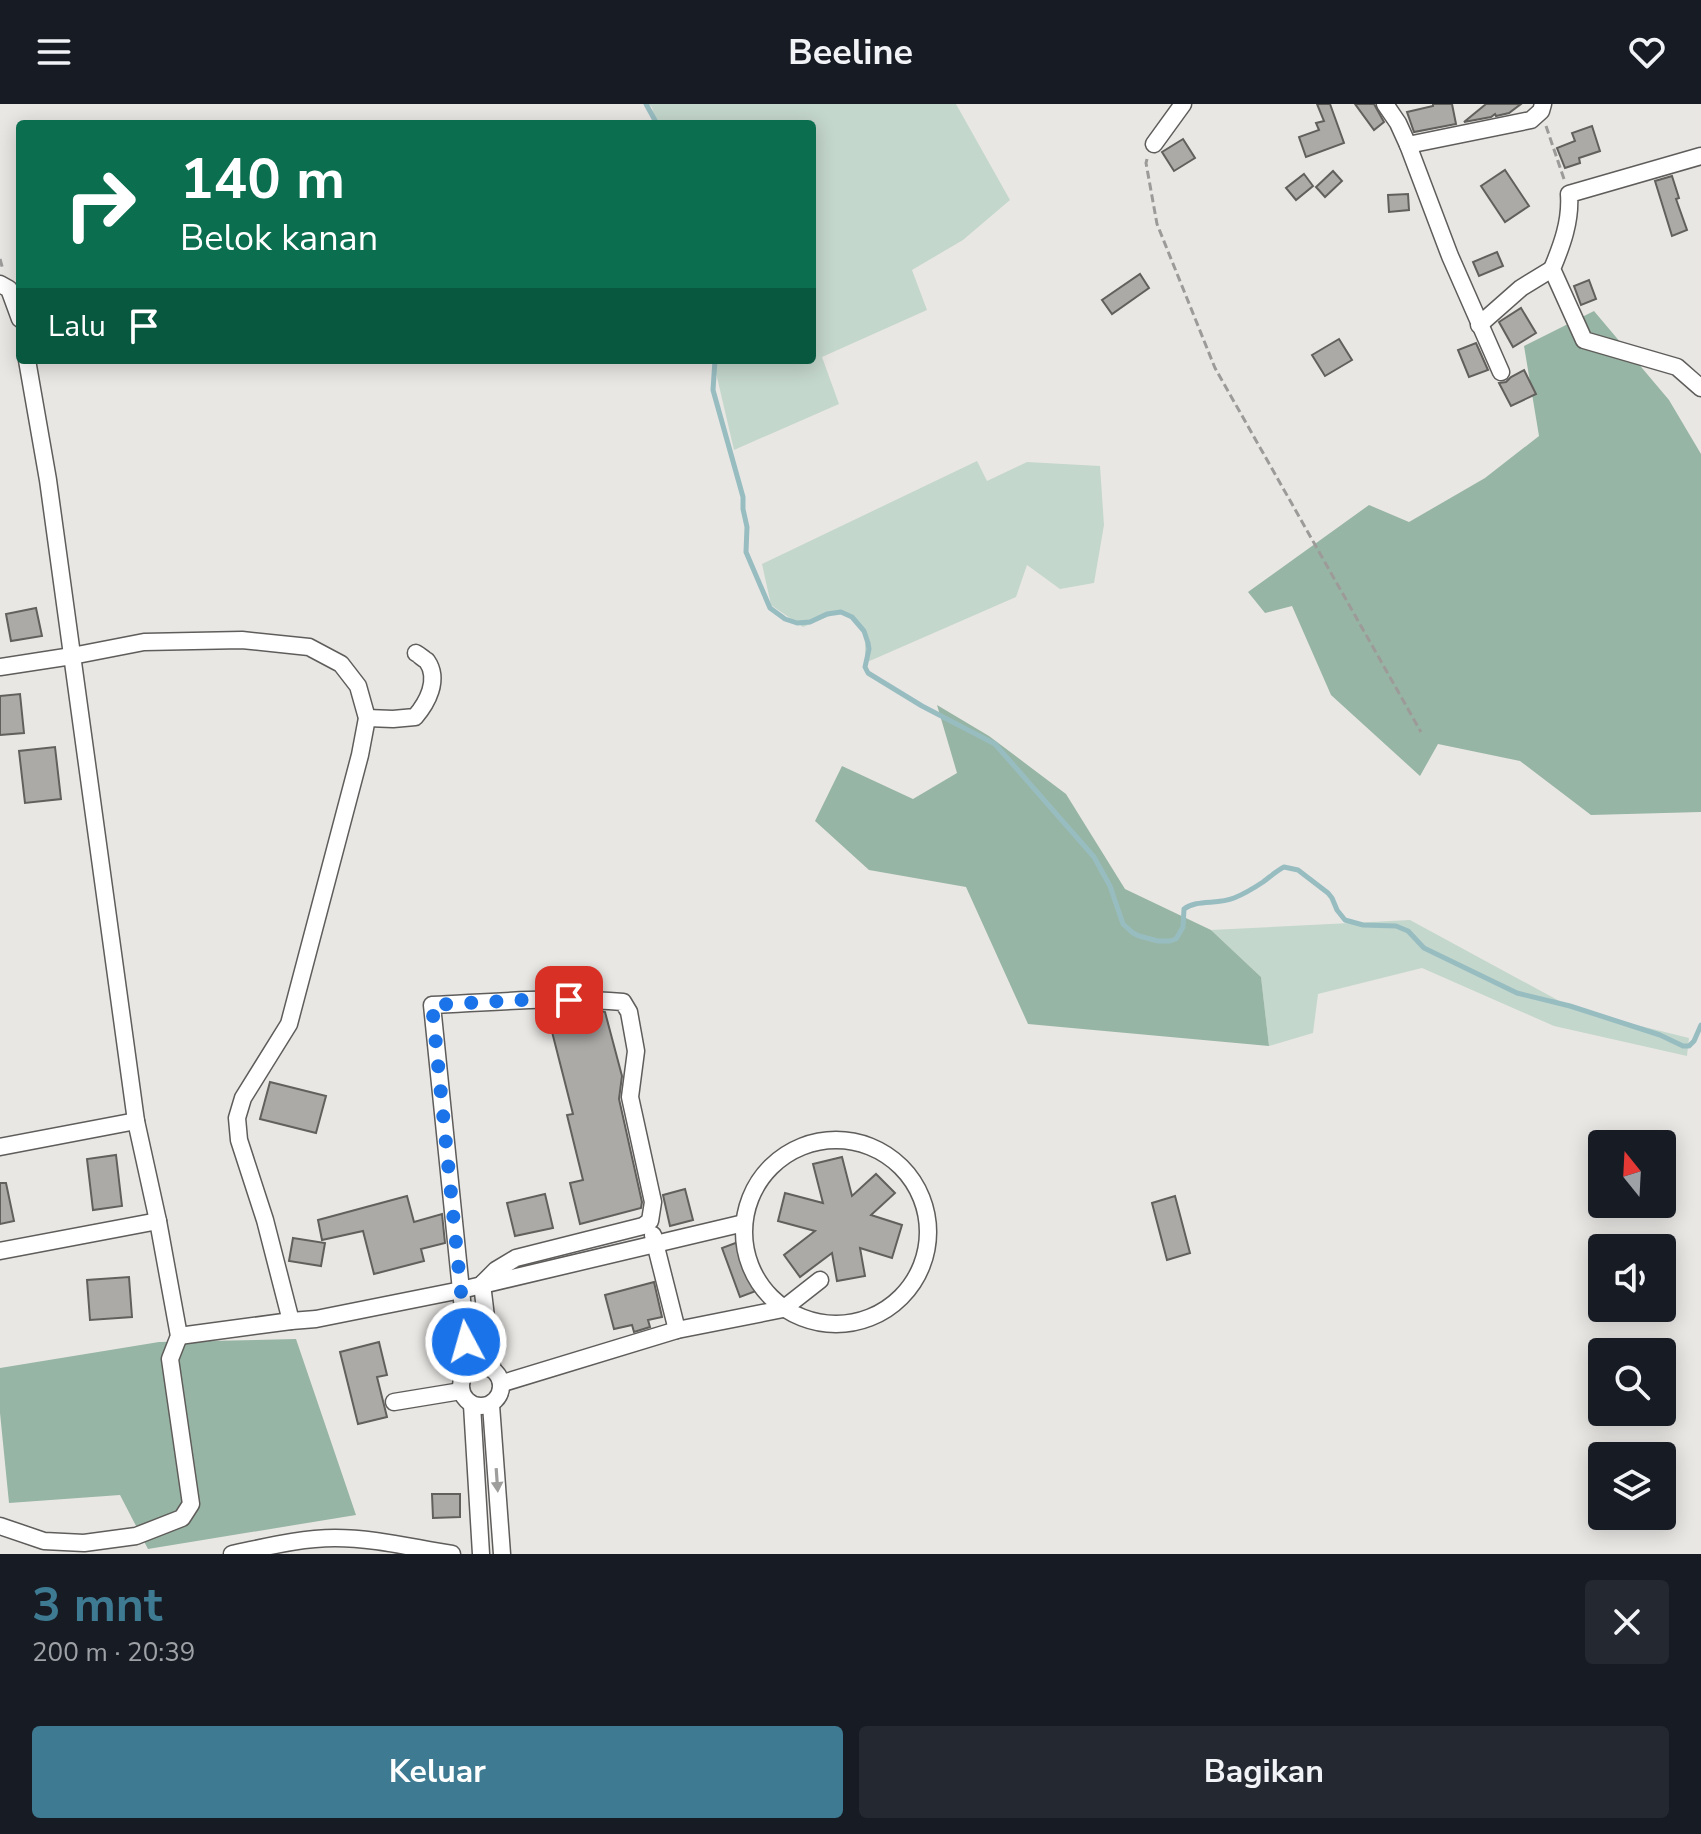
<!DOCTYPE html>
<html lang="id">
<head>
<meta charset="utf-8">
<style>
  :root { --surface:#171b24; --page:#242831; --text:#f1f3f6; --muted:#9ea1a6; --accent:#3e7b92 }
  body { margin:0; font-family:"Nunito Sans",sans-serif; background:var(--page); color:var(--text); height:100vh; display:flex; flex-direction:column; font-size:30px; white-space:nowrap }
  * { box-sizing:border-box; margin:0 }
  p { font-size:26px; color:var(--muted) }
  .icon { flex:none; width:44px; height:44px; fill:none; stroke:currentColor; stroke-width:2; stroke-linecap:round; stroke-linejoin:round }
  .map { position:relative; height:1450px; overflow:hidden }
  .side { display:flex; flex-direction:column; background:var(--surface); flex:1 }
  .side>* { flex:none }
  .top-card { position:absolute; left:16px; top:16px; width:800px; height:244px; border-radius:8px; box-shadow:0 4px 20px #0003; background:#0b6e4f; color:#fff; overflow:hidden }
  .needle { width:52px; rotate:342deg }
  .controls { position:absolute; left:1588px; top:1026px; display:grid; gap:16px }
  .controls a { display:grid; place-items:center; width:88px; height:88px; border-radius:8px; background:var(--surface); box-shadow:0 4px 20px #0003; font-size:40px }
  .pin { position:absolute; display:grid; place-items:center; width:68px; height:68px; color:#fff; margin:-34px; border-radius:16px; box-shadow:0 4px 12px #0006 }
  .me { position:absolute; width:88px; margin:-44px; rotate:354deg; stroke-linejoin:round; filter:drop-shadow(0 0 6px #0008) }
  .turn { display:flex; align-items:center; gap:28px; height:168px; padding:0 32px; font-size:36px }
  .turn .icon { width:104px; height:104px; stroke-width:2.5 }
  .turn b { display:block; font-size:56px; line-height:68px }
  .then { display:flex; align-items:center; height:76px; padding:0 32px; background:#0003; gap:16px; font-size:30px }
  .round { display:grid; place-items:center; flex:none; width:84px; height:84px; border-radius:8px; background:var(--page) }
  .summary { display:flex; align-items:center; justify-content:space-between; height:136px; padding:0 32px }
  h1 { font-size:48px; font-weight:700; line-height:60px; color:var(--accent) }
  .cta { display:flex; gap:16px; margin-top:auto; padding:16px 32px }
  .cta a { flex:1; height:92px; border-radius:8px; background:var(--accent); color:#fff; font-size:32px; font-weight:700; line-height:92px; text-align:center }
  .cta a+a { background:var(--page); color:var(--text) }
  header { display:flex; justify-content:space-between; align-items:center; height:104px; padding:0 32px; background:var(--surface); font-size:36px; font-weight:700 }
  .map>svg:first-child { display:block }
</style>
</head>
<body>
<header><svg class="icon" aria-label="menu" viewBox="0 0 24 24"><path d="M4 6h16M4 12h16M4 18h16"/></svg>Beeline<svg class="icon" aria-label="heart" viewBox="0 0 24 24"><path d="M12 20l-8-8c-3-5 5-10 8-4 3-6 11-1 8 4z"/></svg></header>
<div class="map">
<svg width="1701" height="1450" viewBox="0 0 1701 1450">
  <rect width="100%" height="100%" fill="#e9e7e4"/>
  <g fill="#c4d7cc">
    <path d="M647,0h309l54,96 -47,40 -51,30 15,40 -105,47 17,47 -105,46 -21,-90h99v-236h-156l-4,-17z"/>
    <path d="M977,357l10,20 40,-19 73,4 4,59 -10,58 -34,6 -33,-24 -11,32 -151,66v-34l-23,-18 -39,16 -32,-22 -9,-41z"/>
    <path d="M1410,816l166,90 113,28 -2,18 -133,-30 -132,-58 -104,26 -5,39 -44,13 -8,-69 -50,-47z"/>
  </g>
  <g fill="#97b5a4">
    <path d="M1594,207l75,89 32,54v358l-110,3 -71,-54 -82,-17 -18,32 -89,-81 -39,-89 -27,7 -17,-21 121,-87 40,17 76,-44 54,-42 -15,-90z"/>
    <path d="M937,601l52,31 77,58 59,95 86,41 50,47 8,69 -241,-22 -62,-137 -97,-17 -54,-49 27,-55 71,33 44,-26z"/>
    <path d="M296,1235l60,176 -208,34 -28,-54 -111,8 -9,-90v-45l159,-26z"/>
  </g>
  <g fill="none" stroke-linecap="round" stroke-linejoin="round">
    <g stroke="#98bdc1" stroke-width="5">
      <path d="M646,0l11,20"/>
      <path d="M715,256l-2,30 30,107v12l4,18 -1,25 24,56 15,11 12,4 13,-1 17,-8 14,-2 11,5 12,14 4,12 1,6 -4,18 3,6 54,33 73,38 99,113 16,29 13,38 10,9 6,3 19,5h12l6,-2 7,-12 1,-18c13,-10 33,-4 50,-11 10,-4 20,-10 29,-16 7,-5 13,-11 21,-15l14,3 30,23 4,5 5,12 8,10 18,5 33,1 12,5 16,17 93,45 53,13 90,29 23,11h6l5,-5 7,-16"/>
    </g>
  </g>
  <g fill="#acaaa7" stroke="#62605d" stroke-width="2">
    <path d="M1317,0h13l14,39 -38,14 -7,-20 20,-7 -3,-7 8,-2z"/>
    <path d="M1355,0h19l10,18 -10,8z"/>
    <path d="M1433,0h19l4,20 -42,8 -7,-20 26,-6z"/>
    <path d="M1486,0h35l-12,9 -13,3 -1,-2 -4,3 -27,5z"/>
    <path d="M1592,22l8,25 -21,7 1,5 -15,5 -8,-20 18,-7 -3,-8z"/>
    <path d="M1183,35l12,19 -21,13 -12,-19z"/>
    <path d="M1505,66l24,36 -24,16 -24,-36z"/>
    <path d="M1333,67l9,10 -17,16 -9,-10z"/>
    <path d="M1304,70l9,12 -17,14 -10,-12z"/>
    <path d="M1672,72l7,22 -3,1 11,31 -15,6 -17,-55z"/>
    <path d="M1408,90l1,16 -20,2 -1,-17z"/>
    <path d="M1497,148l6,14 -24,10 -6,-14z"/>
    <path d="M1140,170l9,14 -37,26 -10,-14z"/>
    <path d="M1589,176l7,19 -15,6 -7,-19z"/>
    <path d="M1521,204l15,25 -23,14 -14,-25z"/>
    <path d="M1339,235l13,21 -27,16 -13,-21z"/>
    <path d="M1476,239l12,27 -19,7 -11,-27z"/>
    <path d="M1524,266l12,24 -25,12 -12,-23 7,-1 5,-5z"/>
    <path d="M36,504l6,28 -31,5 -5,-27z"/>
    <path d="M20,590l4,39 -24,2v-39z"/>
    <path d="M55,643l6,52 -36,4 -6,-52z"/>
    <path d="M601,907l4,1 17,64 -3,23 23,103 -1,6 -61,16 -10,-41 13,-3 -16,-65 6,-1 -23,-90z"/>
    <path d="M270,978l56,14 -10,37 -56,-14z"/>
    <path d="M116,1051l6,51 -29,4 -6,-51z"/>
    <path d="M842,1053l10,39 24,-22 19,19 -24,22 31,10 -10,33 -32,-10 5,28 -28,5 -5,-28 -32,24 -16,-22 31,-24 -37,-10 7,-28 38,10 -10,-39z"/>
    <path d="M0,1079h6l8,38 -14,3z"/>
    <path d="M685,1085l8,31 -23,6 -7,-31z"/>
    <path d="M545,1090l8,34 -38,8 -8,-33z"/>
    <path d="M407,1092l7,26 28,-8 3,29 -24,6 3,12 -50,13 -11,-43 -41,9 -4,-20z"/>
    <path d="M1175,1092l15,57 -23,7 -15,-57z"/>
    <path d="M293,1134l32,5 -4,23 -32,-5z"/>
    <path d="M738,1138l18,49 -16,6 -18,-49z"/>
    <path d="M129,1173l3,40 -42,3 -3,-40z"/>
    <path d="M654,1178l8,35 -14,3 2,7 -16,5 -2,-7 -18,4 -9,-34z"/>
    <path d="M379,1238l8,33 -10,2 10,40 -29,7 -18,-72z"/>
    <path d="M432,1390h28v23l-27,1z"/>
  </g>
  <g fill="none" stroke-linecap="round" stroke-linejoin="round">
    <defs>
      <g id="minor">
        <path d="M1385,0l13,19 10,22 123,-25 10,-9 2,-7"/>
        <path d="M1154,40l29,-40"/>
        <path d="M1408,41l42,111 51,116"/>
        <path d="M1701,52l-132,38c2,27 -7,51 -17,75l32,71 93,27 24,21"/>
        <path d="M0,180l9,5 11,30"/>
        <path d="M1479,221l42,-37 31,-19"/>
        <path d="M0,563l72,-11 72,-14 98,-2 67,7 32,17 17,22 9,32 -7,37 -71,269 -46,74 -6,20 2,22 26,80 26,101 25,-2 145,-29 283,-67"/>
        <path d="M367,614l26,1 22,-2c12,-14 25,-37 12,-56 -1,0 -10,-8 -11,-8"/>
        <circle cx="836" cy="1128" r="92"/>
        <path d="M0,1043l136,-26"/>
        <path d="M653,1131l24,95"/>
        <path d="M0,1147l158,-30"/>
        <path d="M482,1180l10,83"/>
        <path d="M179,1232l112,-15"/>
        <circle cx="481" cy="1282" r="20"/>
        <path d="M469,1265l-37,-364c63,-3 128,-9 191,-3l6,10 7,39 -6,46 23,105 -3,19 -7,5 -127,32 -20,12 -13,13"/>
        <path d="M503,1279l174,-53 106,-21 37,-29"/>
        <path d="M394,1298l67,-11"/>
        <path d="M472,1301l9,149"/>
        <path d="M491,1301l11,149"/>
        <path d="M0,1422l44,15 40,2 52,-7 46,-18 9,-14 -21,-145 9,-23 -21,-115 -22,-100 -88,-641 -21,-120"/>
        <path d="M232,1450c34,-7 68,-16 103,-16 39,0 78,10 117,16"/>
      </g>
    </defs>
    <use href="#minor" stroke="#5f5d5b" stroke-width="19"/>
    <g stroke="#9d9b99" stroke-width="3" stroke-dasharray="8 4" stroke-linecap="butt">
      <path d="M1546,22l18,53"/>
      <path d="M1147,55l-1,4 11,61 58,144 206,364"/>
      <path d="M0,155l3,11"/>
    </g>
    <use href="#minor" stroke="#fff" stroke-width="16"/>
  </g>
  <defs><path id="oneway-solid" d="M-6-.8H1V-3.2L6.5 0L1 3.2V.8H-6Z" transform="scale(2)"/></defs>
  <use fill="#9e9e9d" href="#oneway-solid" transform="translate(497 1376) rotate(86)"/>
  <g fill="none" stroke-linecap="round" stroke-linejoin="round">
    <path stroke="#1a73e8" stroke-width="14" stroke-dasharray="0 25.2" d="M466,1238l-34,-337 107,-6 30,1"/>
  </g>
</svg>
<div class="controls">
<a><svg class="needle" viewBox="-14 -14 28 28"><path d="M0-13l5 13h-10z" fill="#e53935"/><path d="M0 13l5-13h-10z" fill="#9ea1a6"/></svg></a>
<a><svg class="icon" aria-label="sound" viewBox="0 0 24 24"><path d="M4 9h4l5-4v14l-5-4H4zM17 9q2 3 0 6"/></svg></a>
<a><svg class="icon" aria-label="search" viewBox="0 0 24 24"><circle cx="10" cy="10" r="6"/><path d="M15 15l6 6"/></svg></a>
<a><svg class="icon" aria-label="layers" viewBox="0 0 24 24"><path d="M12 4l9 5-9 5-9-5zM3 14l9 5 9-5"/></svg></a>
</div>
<div class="pin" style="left:569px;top:896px;background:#d93025"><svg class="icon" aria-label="arrive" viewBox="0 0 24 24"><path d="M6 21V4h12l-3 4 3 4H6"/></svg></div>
<svg class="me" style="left:466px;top:1238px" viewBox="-20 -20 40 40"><circle r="17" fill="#1a73e8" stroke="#fff" stroke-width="3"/><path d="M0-11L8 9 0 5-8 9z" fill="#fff"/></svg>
<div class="top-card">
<div class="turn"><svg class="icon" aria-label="right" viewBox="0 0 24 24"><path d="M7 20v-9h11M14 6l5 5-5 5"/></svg><div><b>140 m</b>Belok kanan</div></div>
<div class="then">Lalu<svg class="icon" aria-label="arrive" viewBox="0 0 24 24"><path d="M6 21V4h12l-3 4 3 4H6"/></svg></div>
</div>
</div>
<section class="side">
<div class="summary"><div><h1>3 mnt</h1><p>200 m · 20:39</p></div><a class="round"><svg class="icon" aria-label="close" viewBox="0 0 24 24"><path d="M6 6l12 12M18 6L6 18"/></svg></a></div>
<div class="cta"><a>Keluar</a><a>Bagikan</a></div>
</section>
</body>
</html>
